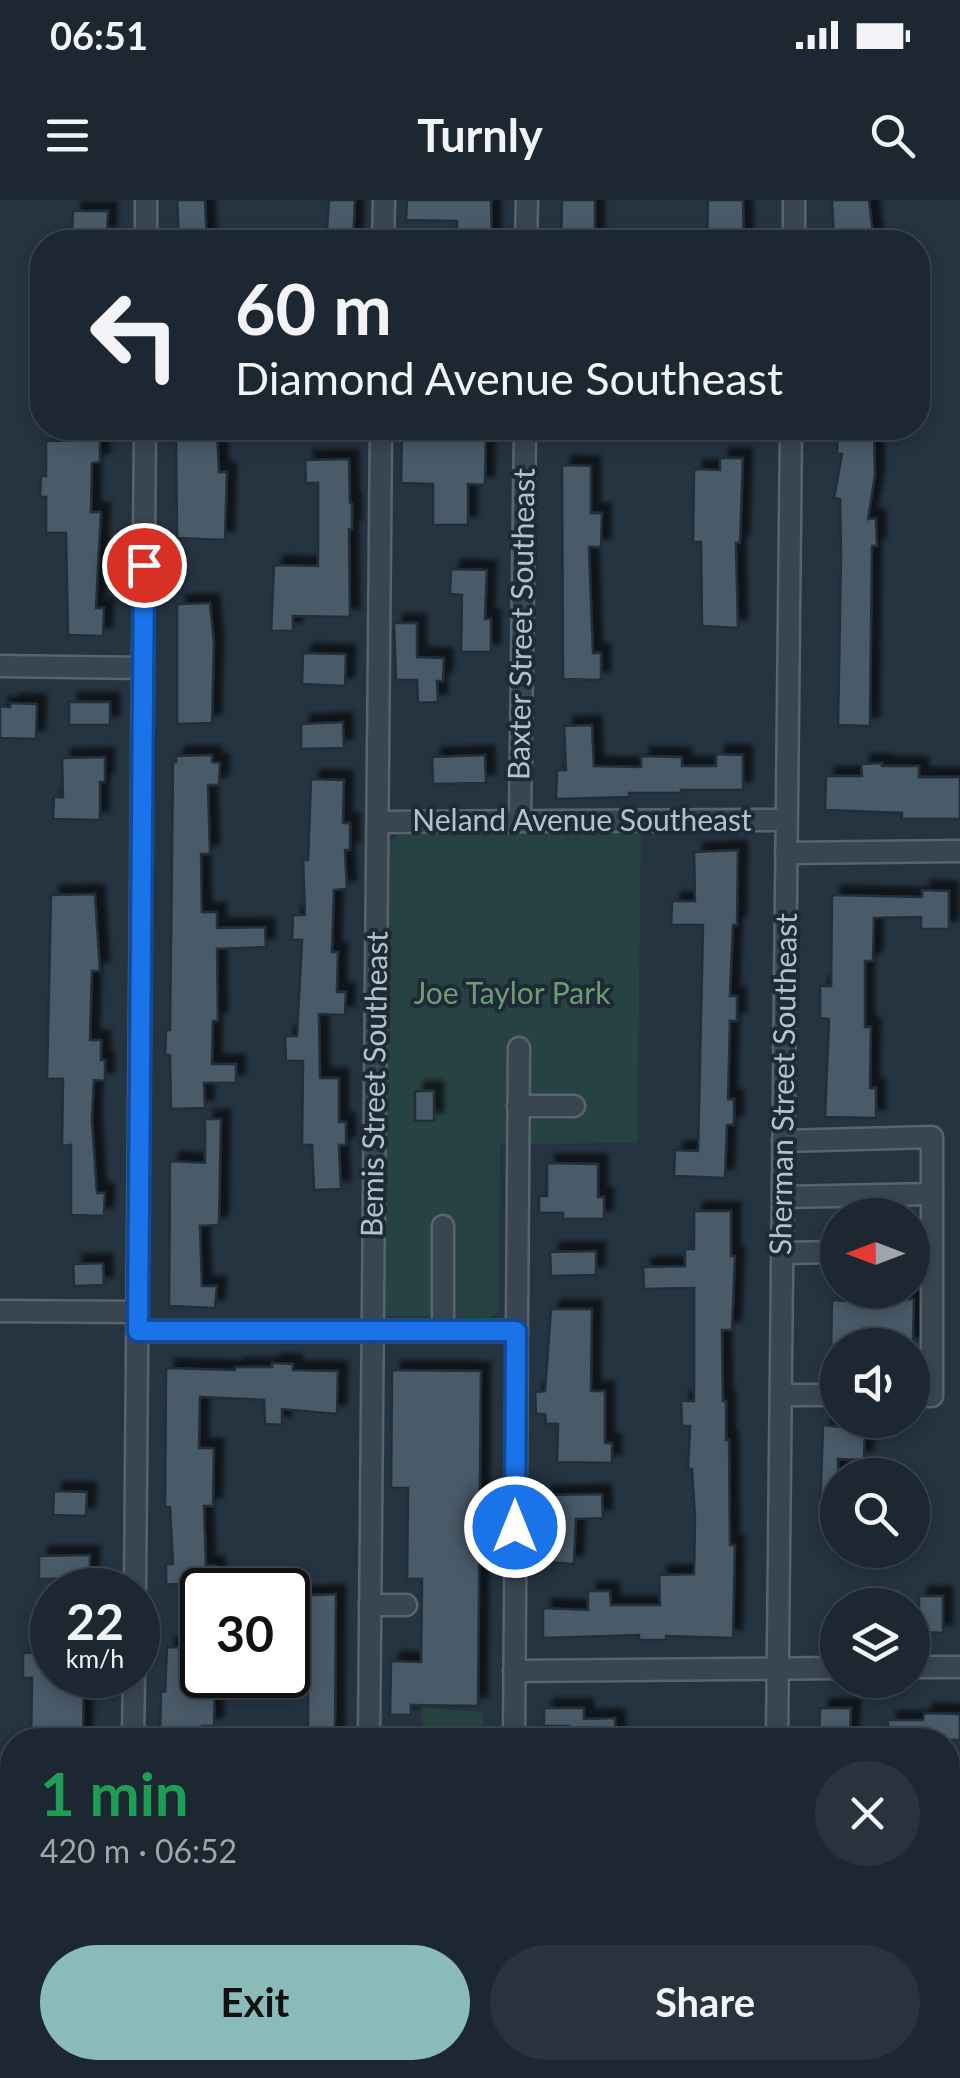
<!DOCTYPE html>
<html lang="en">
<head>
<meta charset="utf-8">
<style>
  :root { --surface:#1c2731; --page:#29333d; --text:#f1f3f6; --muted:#a0a5ab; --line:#3a444d; --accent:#8bbbb9 }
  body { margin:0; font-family:Lato,sans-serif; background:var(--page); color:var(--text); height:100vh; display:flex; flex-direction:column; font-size:38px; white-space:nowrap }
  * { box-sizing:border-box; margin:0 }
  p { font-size:32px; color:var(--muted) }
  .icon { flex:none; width:55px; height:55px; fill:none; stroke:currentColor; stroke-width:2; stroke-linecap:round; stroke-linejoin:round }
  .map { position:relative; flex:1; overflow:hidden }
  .panel { position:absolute; left:0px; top:1528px; width:960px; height:352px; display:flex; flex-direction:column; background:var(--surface); border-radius:40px 40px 0 0; box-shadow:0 5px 15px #0003,0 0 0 2px var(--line) }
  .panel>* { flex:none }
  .hud { position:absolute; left:30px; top:30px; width:900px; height:210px; border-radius:40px; box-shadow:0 5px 15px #0003,0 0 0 2px var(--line); background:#1c2731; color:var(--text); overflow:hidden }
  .needle { width:65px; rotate:270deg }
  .tools { position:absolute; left:820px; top:998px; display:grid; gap:20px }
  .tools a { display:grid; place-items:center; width:110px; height:110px; border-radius:50%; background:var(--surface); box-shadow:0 5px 15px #0003,0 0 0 2px var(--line); font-size:50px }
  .speed { position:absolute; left:30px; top:1368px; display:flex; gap:20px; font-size:50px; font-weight:700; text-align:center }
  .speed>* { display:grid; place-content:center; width:130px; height:130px; border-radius:50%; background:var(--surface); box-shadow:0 5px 15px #0003,0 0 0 2px var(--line); line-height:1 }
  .speed small { font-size:25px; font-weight:400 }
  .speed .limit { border:5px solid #111; border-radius:15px; background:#fff; color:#111 }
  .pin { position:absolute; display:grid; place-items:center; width:85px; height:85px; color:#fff; margin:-42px; border:5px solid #fff; border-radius:50%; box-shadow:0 2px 10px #0007 }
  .me { position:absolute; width:110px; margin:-55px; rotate:0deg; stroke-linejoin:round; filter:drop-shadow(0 0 8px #0008) }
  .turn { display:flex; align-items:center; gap:35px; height:210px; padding:0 40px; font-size:45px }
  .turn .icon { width:130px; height:130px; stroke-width:2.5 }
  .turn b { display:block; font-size:70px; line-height:85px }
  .round { display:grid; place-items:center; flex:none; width:105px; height:105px; border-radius:52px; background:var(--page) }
  .overview { display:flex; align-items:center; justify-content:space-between; height:170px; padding:0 40px }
  h1 { font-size:60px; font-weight:700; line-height:75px; color:#1e9e55 }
  .primary-button { display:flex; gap:20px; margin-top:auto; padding:20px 40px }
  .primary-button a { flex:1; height:115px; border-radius:60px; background:var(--accent); color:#111; font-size:40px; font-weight:700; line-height:115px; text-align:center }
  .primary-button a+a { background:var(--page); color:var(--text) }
  .status { display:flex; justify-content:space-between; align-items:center; height:70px; padding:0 50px; background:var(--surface); direction:ltr }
  .status svg { height:28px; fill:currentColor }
  header { display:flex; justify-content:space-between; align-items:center; height:130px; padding:0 40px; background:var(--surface); font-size:45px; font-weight:700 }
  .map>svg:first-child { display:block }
</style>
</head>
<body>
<div class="status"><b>06:51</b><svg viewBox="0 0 49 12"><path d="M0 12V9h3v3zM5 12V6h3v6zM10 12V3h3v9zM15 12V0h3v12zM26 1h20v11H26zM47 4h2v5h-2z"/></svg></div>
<header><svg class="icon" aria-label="menu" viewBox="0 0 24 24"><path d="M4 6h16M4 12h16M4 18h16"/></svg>Turnly<svg class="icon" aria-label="search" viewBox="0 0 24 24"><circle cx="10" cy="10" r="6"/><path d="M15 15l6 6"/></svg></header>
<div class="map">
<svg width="960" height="1878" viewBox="0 0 960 1878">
  <defs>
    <filter id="shadow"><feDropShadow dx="9" dy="-9" stdDeviation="2.5" flood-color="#0009"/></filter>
  </defs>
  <rect width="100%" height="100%" fill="#253441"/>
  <g fill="#274242">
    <path d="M641,633l-4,310 -137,1 -1,164 -4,7 -8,3 -102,-2 -3,-5 4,-466 12,-10z"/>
    <path d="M422,1508l61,4v28h-61z"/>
  </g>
  <g fill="#495a68" stroke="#202d38" stroke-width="2.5" filter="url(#shadow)">
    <path d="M177,0h28l2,42h-28z"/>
    <path d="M329,0h26l-2,42h-27z"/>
    <path d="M407,0h84l1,42h-35v-21l-51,-1z"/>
    <path d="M562,0h33v42h-34z"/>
    <path d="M708,0h35l1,42h-37z"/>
    <path d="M832,0h37l5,42h-40z"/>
    <path d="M73,11h35l-1,24 -35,-1z"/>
    <path d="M402,228h84l-1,57 -17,-1v41h-35v-41l-32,-1z"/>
    <path d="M838,228h36l1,48 -7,43 8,-1 1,28h-5l-2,180 -32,-1 3,-171 -1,-55 -6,-1 8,-44h-5z"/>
    <path d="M217,231l2,41h8l-2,68 -48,-2 -1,-106z"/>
    <path d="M100,240v22l-8,1 -1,49h10l-5,96h8l-1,28 -35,-1 -2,-102h-20v-36h-6l1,-21h5v-35z"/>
    <path d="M720,258h23l-3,85h-4l2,85 -36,-2 -1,-84h-8l1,-73 26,1z"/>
    <path d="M349,259l1,44h2v26h-3l1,88 -57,-1v15h-22l3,-66 44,1v-83h-12l-1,-23z"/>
    <path d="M562,265l29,1v47h11l-1,34h-12l4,106h8v27l-38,-1z"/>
    <path d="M451,369l36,1 -2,49h6v33h-30l1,-57 -12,-1z"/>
    <path d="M210,403l4,40 -2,80 -35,1v-120z"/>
    <path d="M394,423h23v34l27,1 -1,23h-6l1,21 -20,1 -1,-23h-21z"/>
    <path d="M303,453l43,1 -1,32 -43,-2z"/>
    <rect x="69" y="502" width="41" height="23"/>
    <path d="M10,503l27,1 -1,35 -36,-1v-32l10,1z"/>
    <path d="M343,522l1,26 -43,1v-25z"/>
    <path d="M592,525l2,41 47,1v-11l41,1v9h34v-12l27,1v35h-62v3h-52v4l-73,2 1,-29h9l-2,-44z"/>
    <path d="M212,555v7l8,1 -1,22h-11l2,69h-9l1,58h15v16l48,-1 1,20 -49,2 1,72h-5l-1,43h24v19h-32l1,25 -34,1 -1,-54h-5l1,-25h4l3,-268h3v-6z"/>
    <path d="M485,555l1,28 -53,1 -1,-27z"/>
    <path d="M105,557v25h-5v38l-47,-1 1,-22h9l-1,-39z"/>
    <path d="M882,563v3h37v11h41v42h-58v-6l-77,-3 1,-34h36l-1,-12z"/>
    <path d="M311,579l33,1 -1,43h7v27h-5l2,39 -13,1 -2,62h6l-1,40h9l-1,23 -26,-1 1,64h19v44h7v23h-7l2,44 -27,1 -2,-45h-10l1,-84h-17l-1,-25h12l5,-96h-10l1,-25h12l-2,-55h5z"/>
    <path d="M738,650l-1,75h-4l-3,71h7v25h-7l-2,78h6v26h-7l-2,53 -51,-2 1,-26 23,1 5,-226h-32l1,-24h23l-1,-49z"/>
    <path d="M922,690l27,1v38h-28v-12l-47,1 -1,43h-8v66h6l-1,61h6v30l-51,-1 4,-98 -9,-1v-32h11l1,-91 90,2z"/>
    <path d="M95,694l5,77h-8l-2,69h11v20h4v21l-11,-1 -2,40 5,73h8l-1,23 -33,-1v-70l-9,1 1,-67h-16l4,-184z"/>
    <rect x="415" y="891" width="19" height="30"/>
    <path d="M205,919h16l-2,106 -19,1 2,60h15l-2,22 -46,-2 1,-145 35,2z"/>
    <path d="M547,963l51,1v33h6v22h-41v-6h-24v-17h8z"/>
    <path d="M694,1011h37v45h4l-3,74h-10l1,71h3v39h3l1,105h5l-2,93 -67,-2v4h-27v-5l-96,3v-30l45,2v-19h22l1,14h49l-1,-30 35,-1 1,-56 -3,-49h-4l2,-43h-8l-1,-25h13v-113l-50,1 -1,-22 42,-1v-17h9z"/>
    <path d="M596,1051v24l-45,1 -1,-24z"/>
    <path d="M103,1063l1,22 -30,1 -1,-22z"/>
    <path d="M845,1090h60v9h9l-1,46h-82l1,-45 13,1z"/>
    <path d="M551,1109h41l-1,82h14v52h7v20l-55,-1 1,-38h-12l-1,-10h-9l-1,-22 10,-1z"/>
    <path d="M272,1163l21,1v6l45,1 -1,43 -55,-5v16l-17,-1 -1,-24 -64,-3 -1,51h15l-1,58h-9l2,59 10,1 -1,19 -49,-1v-20h7l-3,-57h-5l1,-139 69,2v-3h37z"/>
    <path d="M392,1170l89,1 -3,335 -67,-1v10h-21l1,-54 30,1 1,-83h-15l1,-91h-17z"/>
    <path d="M823,1225l42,4 -1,31 -26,-1v55h-18z"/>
    <path d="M54,1291l33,1 -1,24 -33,-1z"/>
    <path d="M602,1294l1,24 -27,1 -2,45 -28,-2 2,-43 -4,1v-25z"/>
    <path d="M90,1355v23l-51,1v-23z"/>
    <path d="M336,1394l-1,146h-27v-78h-20v-22h10l-1,-44z"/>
    <path d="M919,1396h24v37l-24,-1z"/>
    <path d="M167,1447l35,1v44h13l-1,34h-12l-1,14h-41l1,-49 4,1z"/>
    <path d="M52,1452v23h32l-1,65h-52l1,-62h-9v-25z"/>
    <path d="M544,1508h40v11l31,-1 1,22h-48v-14h-24z"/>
    <path d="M820,1508h31l-1,32 -31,-1z"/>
    <path d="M924,1513l36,1v26h-72v-20h35z"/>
  </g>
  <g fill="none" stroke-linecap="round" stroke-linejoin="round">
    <defs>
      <g id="minor">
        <path d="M146,42v-42"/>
        <path d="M383,42l1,-42"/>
        <path d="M526,42l1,-42"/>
        <path d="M794,42v-42"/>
        <path d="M0,466l143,2"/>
        <path d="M520,620l5,-392"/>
        <path d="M378,622l408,-2"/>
        <path d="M786,653l174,-2"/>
        <path d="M518,906h56"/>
        <path d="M783,941l149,-4v259h-20"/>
        <path d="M783,997l149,-3"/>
        <path d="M443,1026v105"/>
        <path d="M782,1053l56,-1"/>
        <path d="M0,1111l138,1"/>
        <path d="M138,1131h378"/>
        <path d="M781,1195h57"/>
        <path d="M135,1390l10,-1162"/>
        <path d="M370,1405h36"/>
        <path d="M912,1467h48"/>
        <path d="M514,1471l324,-3"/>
        <path d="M133,1540l1,-65"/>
        <path d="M369,1540l12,-1312"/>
        <path d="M514,1540l5,-692"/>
        <path d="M777,1540l14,-1312"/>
        <path d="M0,1751h12"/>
        <path d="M130,1878v-10"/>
        <path d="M366,1878v-10"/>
        <path d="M510,1878v-10"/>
        <path d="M773,1878v-10"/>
      </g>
    </defs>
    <use href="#minor" stroke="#57646e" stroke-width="25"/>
    <use href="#minor" stroke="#394651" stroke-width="20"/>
  </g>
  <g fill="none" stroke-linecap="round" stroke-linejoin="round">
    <defs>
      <path id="route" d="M144,365l-6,766h378l-1,196"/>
    </defs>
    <use href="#route" stroke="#114b97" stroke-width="25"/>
    <use href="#route" stroke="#1a73e8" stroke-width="18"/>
  </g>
  <g text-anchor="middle" stroke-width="8" stroke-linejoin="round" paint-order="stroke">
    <g font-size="30" fill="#b6c1cb" stroke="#1e2b36">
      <text transform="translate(522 424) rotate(-89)" y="10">Baxter Street Southeast</text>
      <text x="582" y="631">Neland Avenue Southeast</text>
      <text transform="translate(375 884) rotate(-89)" y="10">Bemis Street Southeast</text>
      <text transform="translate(784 884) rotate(-89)" y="10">Sherman Street Southeast</text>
    </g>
    <g font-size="30" fill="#6c9d72" stroke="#1e2b36">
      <text x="512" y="804">Joe Taylor Park</text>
    </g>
  </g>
</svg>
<div class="tools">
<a><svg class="needle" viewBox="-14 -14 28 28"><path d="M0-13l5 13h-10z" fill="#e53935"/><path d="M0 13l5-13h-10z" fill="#a0a5ab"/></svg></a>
<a><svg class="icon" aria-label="sound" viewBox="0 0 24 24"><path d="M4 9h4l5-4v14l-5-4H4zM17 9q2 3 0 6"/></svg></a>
<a><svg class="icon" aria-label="search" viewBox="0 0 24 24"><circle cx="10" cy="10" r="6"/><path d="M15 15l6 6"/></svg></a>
<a><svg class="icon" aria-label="layers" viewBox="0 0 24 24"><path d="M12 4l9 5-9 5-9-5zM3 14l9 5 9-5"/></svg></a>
</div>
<div class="speed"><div>22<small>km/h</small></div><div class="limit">30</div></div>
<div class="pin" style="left:144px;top:365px;background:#d93025"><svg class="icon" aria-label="arrive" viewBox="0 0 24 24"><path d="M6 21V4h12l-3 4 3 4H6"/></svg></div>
<svg class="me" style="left:515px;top:1327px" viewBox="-20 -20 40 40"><circle r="17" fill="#1a73e8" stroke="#fff" stroke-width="3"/><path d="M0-11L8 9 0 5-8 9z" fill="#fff"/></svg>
<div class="hud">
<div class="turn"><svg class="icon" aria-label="left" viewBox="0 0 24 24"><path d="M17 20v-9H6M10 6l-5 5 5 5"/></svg><div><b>60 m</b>Diamond Avenue Southeast</div></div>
</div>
<section class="panel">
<div class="overview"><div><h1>1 min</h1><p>420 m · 06:52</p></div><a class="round"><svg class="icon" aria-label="close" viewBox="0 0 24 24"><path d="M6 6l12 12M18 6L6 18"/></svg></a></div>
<div class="primary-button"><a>Exit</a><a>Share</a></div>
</section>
</div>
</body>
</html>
